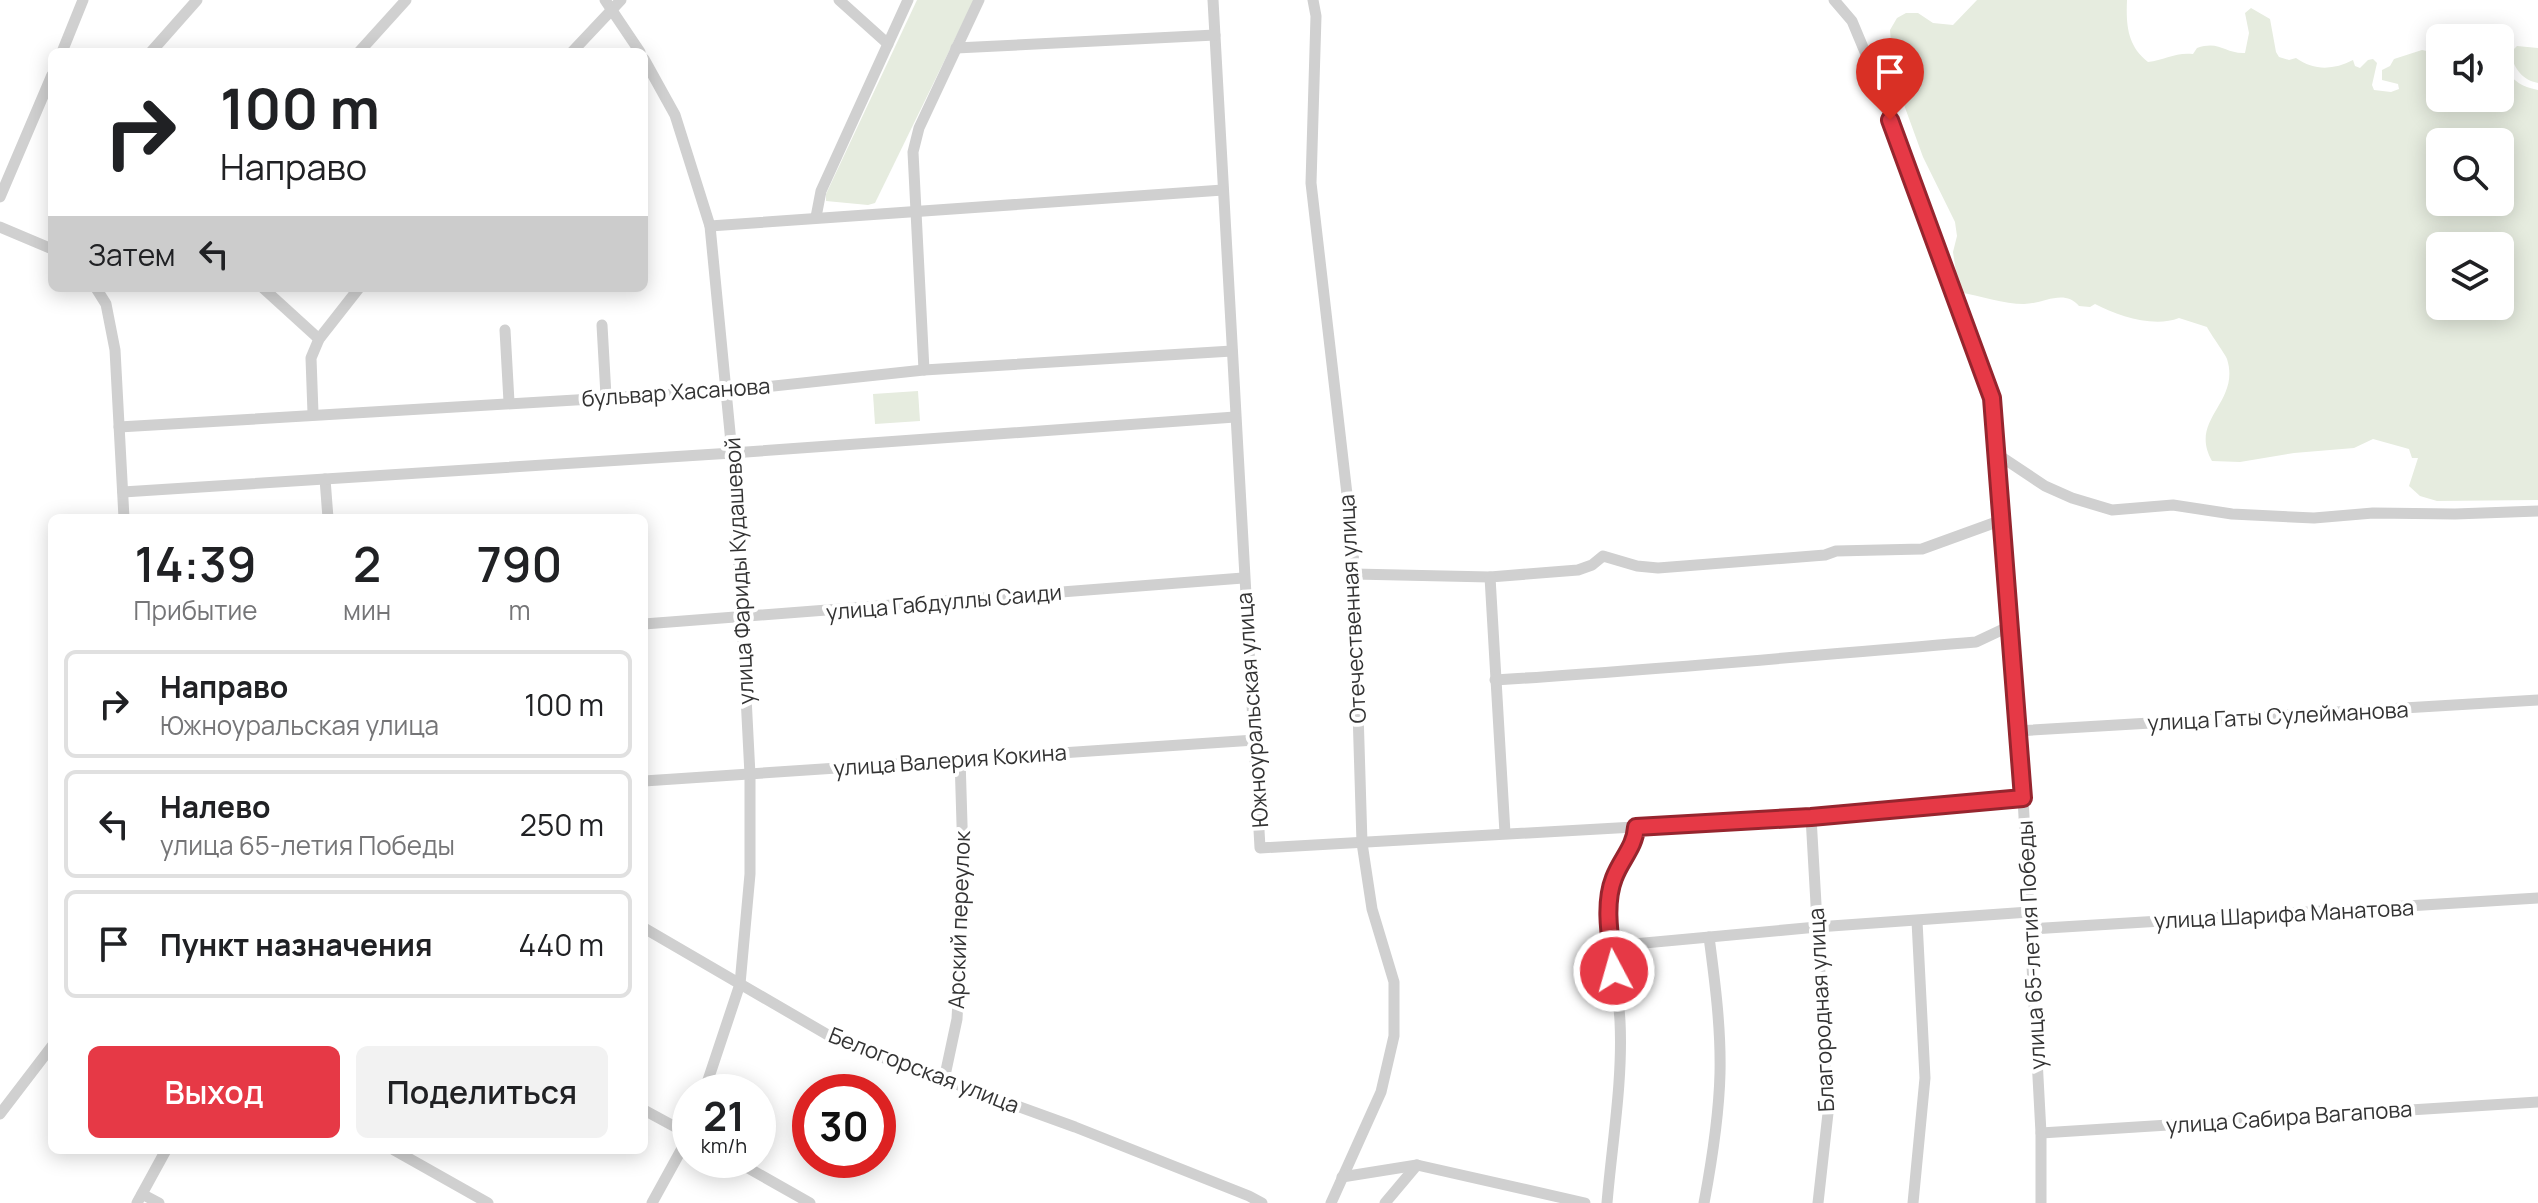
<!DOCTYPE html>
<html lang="ru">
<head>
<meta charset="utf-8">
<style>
  :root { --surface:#fff; --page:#f2f2f2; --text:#202124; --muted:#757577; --line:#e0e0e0; --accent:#e63946 }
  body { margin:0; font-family:Manrope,sans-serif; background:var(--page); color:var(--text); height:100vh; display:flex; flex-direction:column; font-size:30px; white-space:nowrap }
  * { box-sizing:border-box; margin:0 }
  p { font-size:26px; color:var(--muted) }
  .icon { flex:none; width:44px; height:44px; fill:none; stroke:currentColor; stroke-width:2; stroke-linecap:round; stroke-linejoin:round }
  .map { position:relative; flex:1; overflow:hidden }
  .side { position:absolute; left:48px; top:514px; width:600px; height:640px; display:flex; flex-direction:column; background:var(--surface); border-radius:12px; box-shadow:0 4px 20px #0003 }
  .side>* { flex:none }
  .hud { position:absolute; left:48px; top:48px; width:600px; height:244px; border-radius:12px; box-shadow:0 4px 20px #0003; background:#fff; color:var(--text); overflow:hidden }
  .tools { position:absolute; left:2426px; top:24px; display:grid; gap:16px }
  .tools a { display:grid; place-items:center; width:88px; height:88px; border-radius:12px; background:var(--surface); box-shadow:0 4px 20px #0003; font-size:40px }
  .speed { position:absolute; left:672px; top:1074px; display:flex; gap:16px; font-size:40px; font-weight:700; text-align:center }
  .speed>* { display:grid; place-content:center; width:104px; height:104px; border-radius:50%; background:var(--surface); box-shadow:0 4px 20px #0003; line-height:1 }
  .speed small { font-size:20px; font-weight:400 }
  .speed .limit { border:12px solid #d22; background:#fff; color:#111 }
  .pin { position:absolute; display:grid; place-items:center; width:68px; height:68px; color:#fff; margin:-82px -34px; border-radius:50% 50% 50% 0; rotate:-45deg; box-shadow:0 0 8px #0007 }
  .pin .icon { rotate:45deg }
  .me { position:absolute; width:88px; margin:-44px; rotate:354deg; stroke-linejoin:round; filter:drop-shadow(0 0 6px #0008) }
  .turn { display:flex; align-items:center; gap:28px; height:168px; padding:0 40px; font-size:36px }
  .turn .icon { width:104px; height:104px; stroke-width:2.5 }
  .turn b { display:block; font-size:56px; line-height:68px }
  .then { display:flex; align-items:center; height:76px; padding:0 40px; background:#0003; gap:16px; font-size:30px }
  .eta { display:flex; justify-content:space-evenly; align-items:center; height:136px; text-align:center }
  .eta b { font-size:48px; font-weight:600; line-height:56px }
  .button { display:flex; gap:16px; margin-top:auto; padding:16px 40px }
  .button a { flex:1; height:92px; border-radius:12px; background:var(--accent); color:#fff; font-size:32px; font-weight:600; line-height:92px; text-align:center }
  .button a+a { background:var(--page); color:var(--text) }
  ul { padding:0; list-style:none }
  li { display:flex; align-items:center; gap:24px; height:108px; margin:0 16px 12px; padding:0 24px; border:4px solid var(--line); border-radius:12px }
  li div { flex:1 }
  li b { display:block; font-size:30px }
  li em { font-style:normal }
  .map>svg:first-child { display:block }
</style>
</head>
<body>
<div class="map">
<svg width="2538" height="1203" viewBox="0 0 2538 1203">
  <rect width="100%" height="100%" fill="#fff"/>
  <g fill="#e6ecdf" fill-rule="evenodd">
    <path d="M917,0h57l-99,203 -7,2 -42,-4v-7z"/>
    <path d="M1977,0h150c-1,24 0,46 21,62 16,-2 28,-10 45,-8l4,-6c23,-8 28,6 48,5l4,-20 -4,-20 6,-5 19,11 6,33 3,5 10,3 7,-2c18,13 38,12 57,2l2,6 5,2 8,-8 5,-1 4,4 -5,22 2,5 17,2 8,-3 -1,-5 -16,-4v-10l8,-4 4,-7 28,-9 18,4v44h60v-40c11,20 15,27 38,32v410l-101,1 -17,-5 -11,-10 9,-28h-6l-3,-9 -36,-10 -19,9 -60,5 -54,9 -28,-1c-24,-42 29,-58 15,-102 -1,-4 -16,-24 -20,-32l-28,-9c-25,10 -61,-2 -84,-14l-5,3 -11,-1c-15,-18 -36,-2 -55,-2 -20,0 -44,-8 -65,-12l-6,-40 4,-16 -2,-14 -32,-65 -24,-66 1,-29 -9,-20 -1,-12 7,-12 9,-5h12l15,10 20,2zM2440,142h60v60h-60zM2440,246h60v60h-60z"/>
    <path d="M2517,46l21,2v35c-16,-3 -24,-15 -28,-30z"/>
    <path d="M918,391l2,30 -45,3 -2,-30z"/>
  </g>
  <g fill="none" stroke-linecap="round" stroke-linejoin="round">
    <g stroke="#d0d0d0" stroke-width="11">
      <path d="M605,0l35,52"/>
      <path d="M839,0l49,44"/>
      <path d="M1213,0l47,848 551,-31 212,-19"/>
      <path d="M1313,0l3,16 -5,167 42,363 9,297 10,66 22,73v54l-13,56 -50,111"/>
      <path d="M1834,0l18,21 18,43 122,334 31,400 18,335v70"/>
      <path d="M956,48l259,-13"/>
      <path d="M62,52l21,-52"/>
      <path d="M151,52l46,-52"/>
      <path d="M359,52l47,-52"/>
      <path d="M572,52l49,-52"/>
      <path d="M644,59l31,56 35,111 22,227 10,165 8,157v99l-10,110 -36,108"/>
      <path d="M0,197l52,-122"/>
      <path d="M816,217l5,-26 87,-191"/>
      <path d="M710,226l513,-36"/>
      <path d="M0,227l52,22"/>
      <path d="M96,288l10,16 9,46 9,168"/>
      <path d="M263,288l56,51"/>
      <path d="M602,325l4,71"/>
      <path d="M505,330l4,72"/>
      <path d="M924,370l-11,-218 6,-24 60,-128"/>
      <path d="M313,413l-2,-55 8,-19 40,-51"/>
      <path d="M119,427l608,-36 197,-21 308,-19"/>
      <path d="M1997,454l48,32 27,12 40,12 61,-5 59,9 82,4 59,-5 82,1 83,-3"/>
      <path d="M325,479l3,39"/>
      <path d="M123,492l609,-39 503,-36"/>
      <path d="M1354,574l136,3 88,-7 14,-5 11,-9 34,10 21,2 167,-13 11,-4 86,-2 80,-29"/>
      <path d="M1490,577l15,256"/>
      <path d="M644,624l599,-46"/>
      <path d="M1495,680c161,-10 321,-25 481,-38l34,-16"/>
      <path d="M2017,731l521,-31"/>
      <path d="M644,781l611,-41"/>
      <path d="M1811,817l17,296 -10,90"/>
      <path d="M644,928l196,114 235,85 174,69 13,7"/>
      <path d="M2030,929l508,-31"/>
      <path d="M1612,946l205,-19 212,-15"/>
      <path d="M944,1080l13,-61 7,-129 -4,-132"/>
      <path d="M644,1110l46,25"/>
      <path d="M0,1114l52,-68"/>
      <path d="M2041,1133l497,-31"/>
      <path d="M394,1150l94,53"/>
      <path d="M734,1160l76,43"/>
      <path d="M1342,1177l75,-12 168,38"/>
      <path d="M142,1194l17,9"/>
      <path d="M137,1203l29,-53"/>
      <path d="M652,1203l38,-69"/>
      <path d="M1385,1203l32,-38"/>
      <path d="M1607,1203c5,-60 16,-122 13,-182 -2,-40 -15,-82 -11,-122 2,-27 26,-46 27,-72"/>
      <path d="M1704,1203c8,-43 15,-86 16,-130 1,-45 -5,-91 -11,-136"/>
      <path d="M1913,1203l12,-125 -8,-157"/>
    </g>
  </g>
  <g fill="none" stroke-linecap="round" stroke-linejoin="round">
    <defs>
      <path id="route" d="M1614,971c-3,-29 -11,-65 0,-93 7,-19 21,-31 22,-51l175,-10 212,-19 -31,-400 -102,-278"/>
    </defs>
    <use href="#route" stroke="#96252e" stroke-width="20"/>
    <use href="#route" stroke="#e63946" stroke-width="14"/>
  </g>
  <g text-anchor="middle" stroke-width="8" stroke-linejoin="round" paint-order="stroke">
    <g font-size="22" fill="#333" stroke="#fff">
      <text transform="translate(676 392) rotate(-4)" y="8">бульвар Хасанова</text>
      <text transform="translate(739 571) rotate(-93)" y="8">улица Фариды Кудашевой</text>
      <text transform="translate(944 602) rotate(-5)" y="8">улица Габдуллы Саиди</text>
      <text transform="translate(1352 609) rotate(-93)" y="8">Отечественная улица</text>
      <text transform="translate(1252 710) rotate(-94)" y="8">Южноуральская улица</text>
      <text transform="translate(2278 716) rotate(-3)" y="8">улица Гаты Сулейманова</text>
      <text transform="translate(950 760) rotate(-4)" y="8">улица Валерия Кокина</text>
      <text transform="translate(2284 914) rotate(-3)" y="8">улица Шарифа Манатова</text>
      <text transform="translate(959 920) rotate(-88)" y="8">Арский переулок</text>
      <text transform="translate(2031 945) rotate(-93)" y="8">улица 65-летия Победы</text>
      <text transform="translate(1821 1010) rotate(-93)" y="8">Благородная улица</text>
      <text transform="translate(924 1070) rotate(21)" y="8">Белогорская улица</text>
      <text transform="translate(2289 1117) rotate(-4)" y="8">улица Сабира Вагапова</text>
    </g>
  </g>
</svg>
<div class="tools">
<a><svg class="icon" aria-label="sound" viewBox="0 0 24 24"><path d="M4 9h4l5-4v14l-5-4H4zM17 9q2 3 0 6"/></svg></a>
<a><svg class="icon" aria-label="search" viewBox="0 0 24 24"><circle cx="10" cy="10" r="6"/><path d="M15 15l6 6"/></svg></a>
<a><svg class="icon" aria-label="layers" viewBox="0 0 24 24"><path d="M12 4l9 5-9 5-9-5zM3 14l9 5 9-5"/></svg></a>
</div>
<div class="speed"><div>21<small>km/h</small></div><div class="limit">30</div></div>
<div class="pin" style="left:1890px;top:120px;background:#d93025"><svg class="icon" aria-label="arrive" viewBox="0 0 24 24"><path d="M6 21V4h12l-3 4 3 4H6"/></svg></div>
<svg class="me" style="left:1614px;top:971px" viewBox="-20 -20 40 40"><circle r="17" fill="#e63946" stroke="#fff" stroke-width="3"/><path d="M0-11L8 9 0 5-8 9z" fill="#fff"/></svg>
<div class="hud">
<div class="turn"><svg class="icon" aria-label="right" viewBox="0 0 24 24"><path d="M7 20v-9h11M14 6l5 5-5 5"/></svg><div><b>100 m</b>Направо</div></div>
<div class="then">Затем<svg class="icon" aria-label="left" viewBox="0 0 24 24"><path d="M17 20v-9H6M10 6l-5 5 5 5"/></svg></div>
</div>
<section class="side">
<div class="eta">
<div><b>14:39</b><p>Прибытие</p></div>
<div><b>2</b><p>мин</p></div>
<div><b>790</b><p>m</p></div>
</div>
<ul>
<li><svg class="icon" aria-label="right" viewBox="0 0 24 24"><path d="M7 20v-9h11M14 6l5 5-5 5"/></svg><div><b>Направо</b><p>Южноуральская улица</p></div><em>100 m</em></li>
<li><svg class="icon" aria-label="left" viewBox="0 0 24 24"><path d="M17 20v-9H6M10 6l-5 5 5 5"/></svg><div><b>Налево</b><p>улица 65-летия Победы</p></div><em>250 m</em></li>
<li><svg class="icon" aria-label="arrive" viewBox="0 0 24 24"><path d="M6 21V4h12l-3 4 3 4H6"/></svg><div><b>Пункт назначения</b></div><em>440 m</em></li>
</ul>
<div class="button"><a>Выход</a><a>Поделиться</a></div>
</section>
</div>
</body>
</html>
